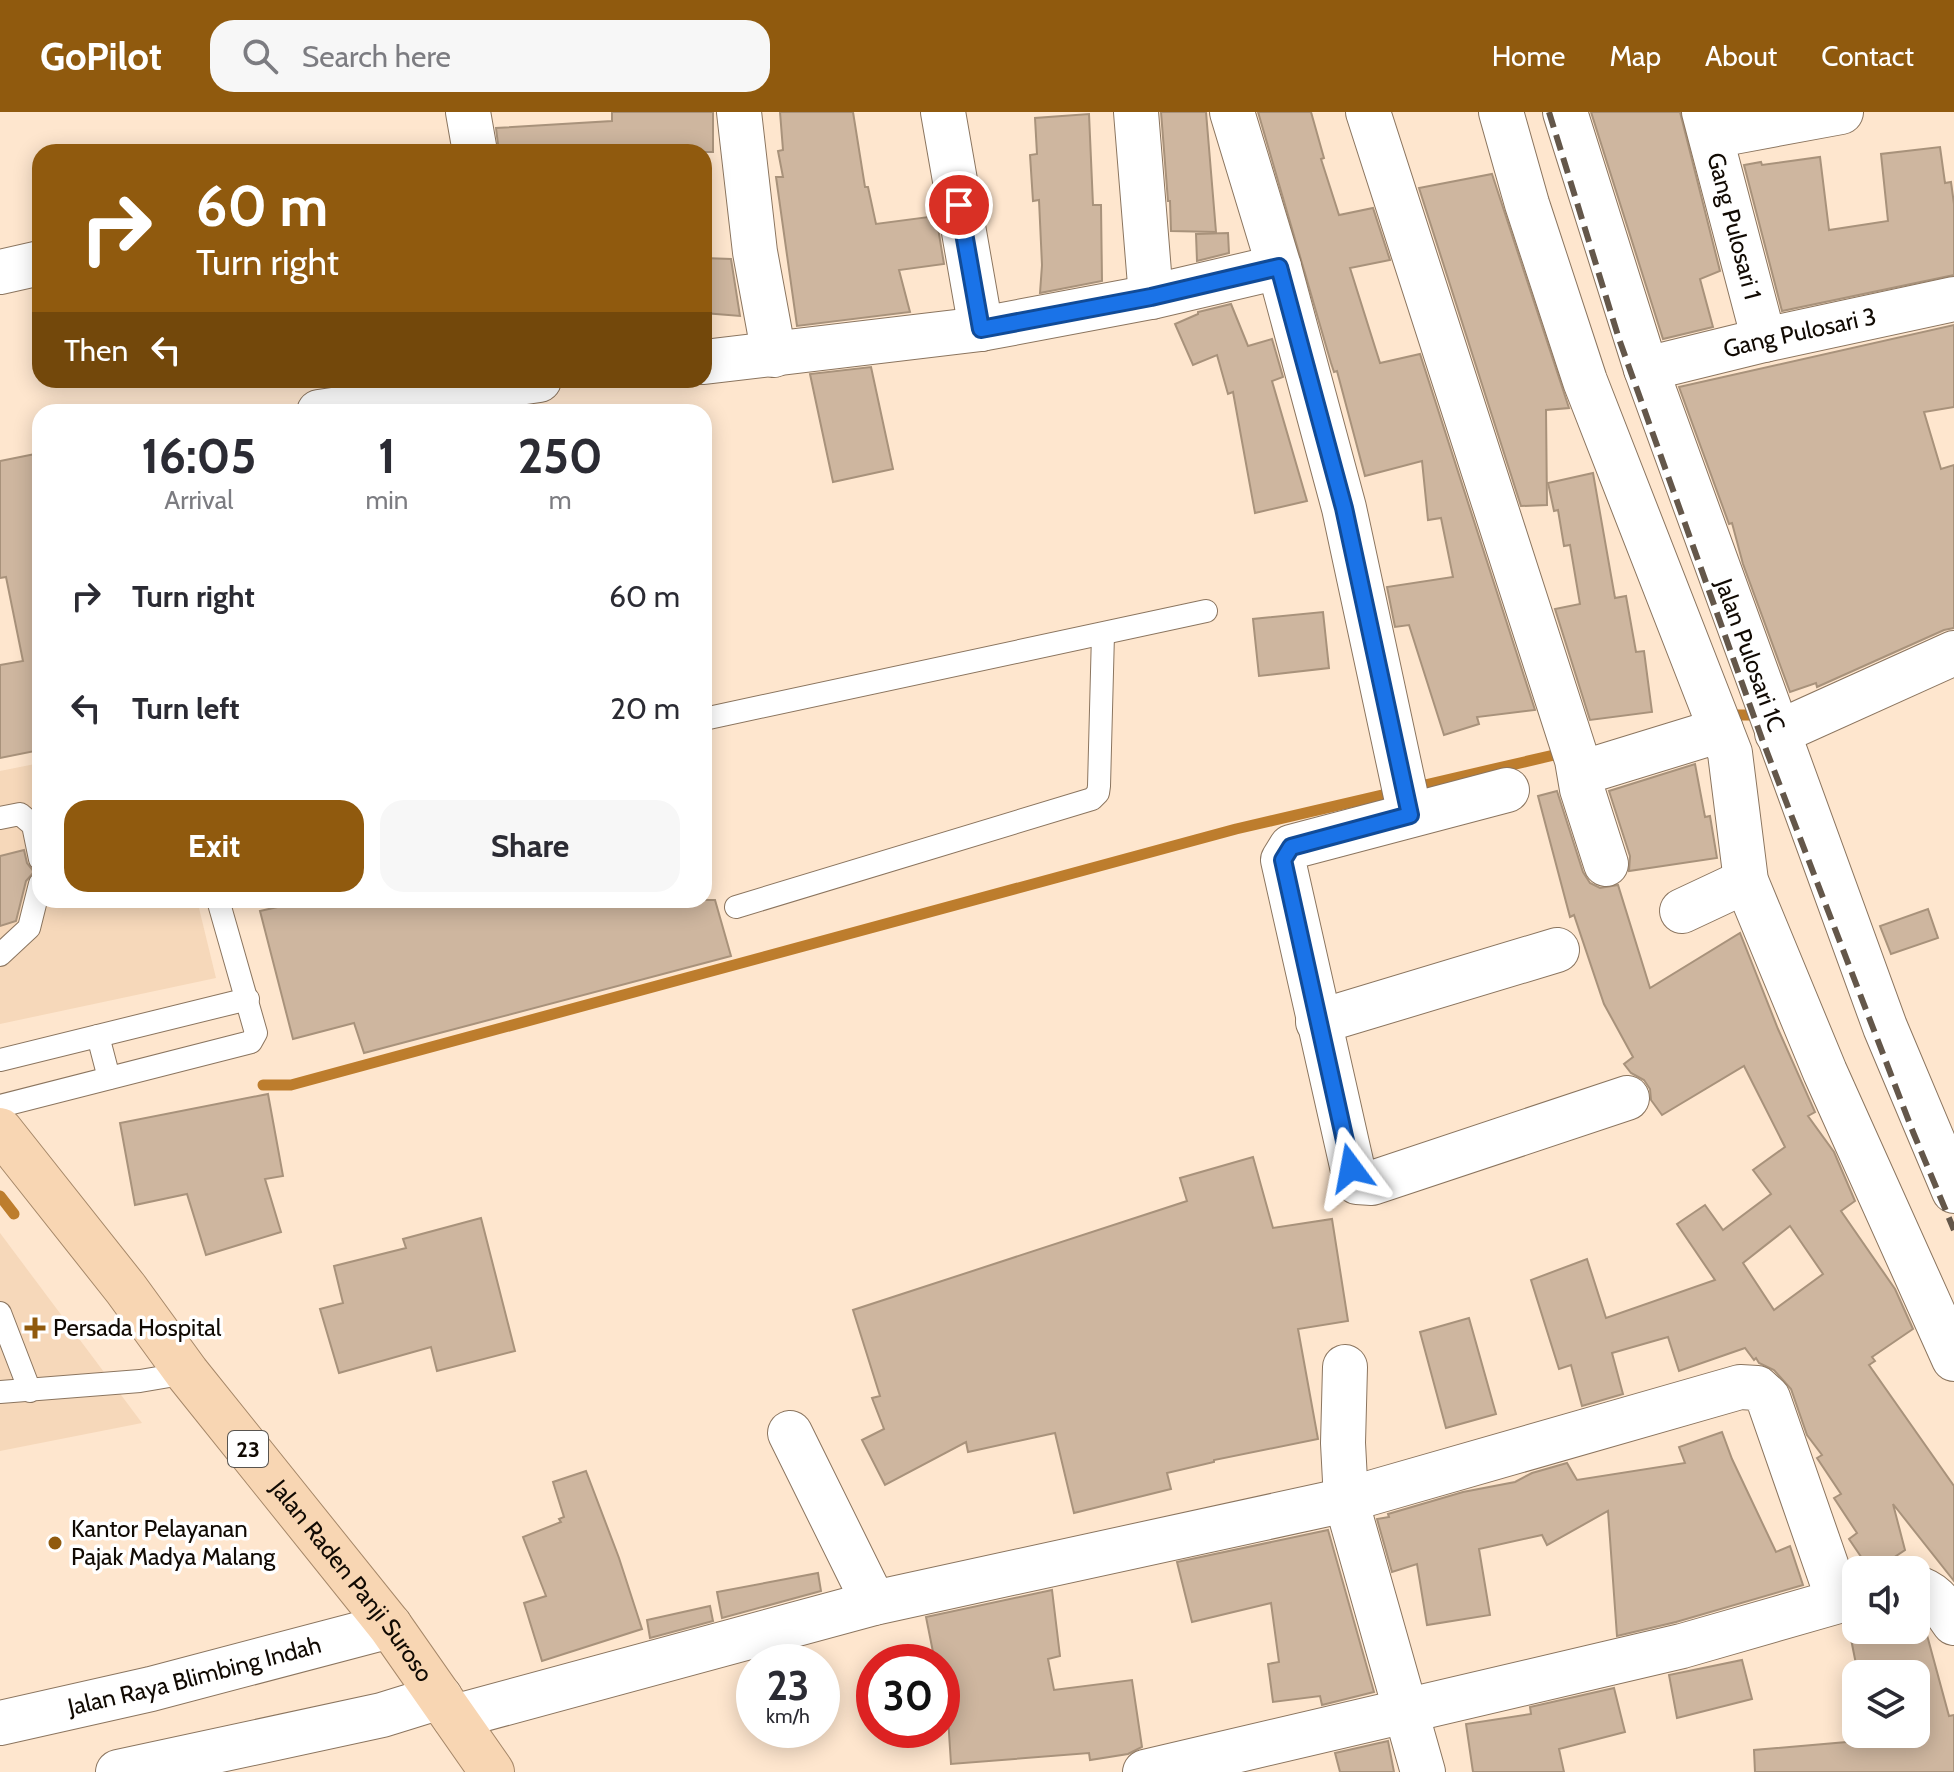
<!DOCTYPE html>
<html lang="en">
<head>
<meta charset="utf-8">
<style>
  :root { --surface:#fff; --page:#f7f7f7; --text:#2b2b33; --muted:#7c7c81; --accent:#905a0e }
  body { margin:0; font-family:Cabin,sans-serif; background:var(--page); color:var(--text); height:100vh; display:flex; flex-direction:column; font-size:30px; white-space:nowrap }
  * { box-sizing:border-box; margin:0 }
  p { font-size:26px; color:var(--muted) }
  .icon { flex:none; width:44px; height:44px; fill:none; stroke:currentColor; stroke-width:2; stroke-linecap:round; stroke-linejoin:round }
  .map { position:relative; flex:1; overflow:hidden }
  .panel { position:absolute; left:32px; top:292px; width:680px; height:504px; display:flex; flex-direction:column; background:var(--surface); border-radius:24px; box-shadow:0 4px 20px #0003 }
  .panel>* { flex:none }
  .top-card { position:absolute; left:32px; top:32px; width:680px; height:244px; border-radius:24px; box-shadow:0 4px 20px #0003; background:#905a0e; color:#fff; overflow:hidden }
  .tools { position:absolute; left:1842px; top:1444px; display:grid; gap:16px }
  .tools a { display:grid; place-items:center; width:88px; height:88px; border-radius:16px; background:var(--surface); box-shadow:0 4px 20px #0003; font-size:40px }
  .speed { position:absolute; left:736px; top:1532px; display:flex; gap:16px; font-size:40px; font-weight:700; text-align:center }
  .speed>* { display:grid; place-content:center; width:104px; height:104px; border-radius:50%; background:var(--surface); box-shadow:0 4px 20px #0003; line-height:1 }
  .speed small { font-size:20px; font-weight:400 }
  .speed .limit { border:12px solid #d22; background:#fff; color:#111 }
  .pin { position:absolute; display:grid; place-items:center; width:68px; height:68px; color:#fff; margin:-34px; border:4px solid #fff; border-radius:50%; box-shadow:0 2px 8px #0007 }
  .me { position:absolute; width:88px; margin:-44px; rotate:347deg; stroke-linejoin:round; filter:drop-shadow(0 0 6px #0008) }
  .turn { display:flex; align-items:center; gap:28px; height:168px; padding:0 32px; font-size:36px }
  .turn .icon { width:104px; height:104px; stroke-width:2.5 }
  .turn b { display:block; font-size:56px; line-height:68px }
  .then { display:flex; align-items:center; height:76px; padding:0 32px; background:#0003; gap:16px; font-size:30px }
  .eta { display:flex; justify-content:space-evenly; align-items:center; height:136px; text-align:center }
  .eta b { font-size:48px; font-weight:800; line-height:56px }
  .button { display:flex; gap:16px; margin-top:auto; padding:16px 32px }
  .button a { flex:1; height:92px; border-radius:24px; background:var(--accent); color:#fff; font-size:32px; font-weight:800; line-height:92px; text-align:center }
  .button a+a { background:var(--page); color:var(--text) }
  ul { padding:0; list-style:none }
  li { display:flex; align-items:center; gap:24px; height:112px; padding:0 32px }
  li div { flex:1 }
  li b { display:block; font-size:30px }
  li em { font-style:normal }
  header { display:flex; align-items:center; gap:48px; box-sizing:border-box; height:112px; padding:0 40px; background:var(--accent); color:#fff }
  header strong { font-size:38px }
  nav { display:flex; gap:44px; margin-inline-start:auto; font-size:28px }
  .search { width:560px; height:72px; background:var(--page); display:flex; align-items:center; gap:20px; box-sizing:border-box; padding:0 28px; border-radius:24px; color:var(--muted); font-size:30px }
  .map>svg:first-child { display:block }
</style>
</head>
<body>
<header>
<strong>GoPilot</strong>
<div class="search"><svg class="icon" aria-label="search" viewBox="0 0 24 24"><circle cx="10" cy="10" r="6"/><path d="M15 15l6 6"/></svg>Search here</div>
<nav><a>Home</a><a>Map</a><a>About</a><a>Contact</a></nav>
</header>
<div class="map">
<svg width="1954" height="1660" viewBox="0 0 1954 1660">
  <rect width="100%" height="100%" fill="#fee6ce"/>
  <g fill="#f6d8ba">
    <path d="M40,651v137h157l19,78 -216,46v-253z"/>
    <path d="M0,1121l142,190 -142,28z"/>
  </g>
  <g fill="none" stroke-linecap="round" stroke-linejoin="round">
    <g stroke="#bd7d2d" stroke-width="11">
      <path d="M1735,603h27"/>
      <path d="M1412,676l155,-36"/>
      <path d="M263,973h28l945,-256 159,-37"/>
      <path d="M0,1084l14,18"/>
    </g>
  </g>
  <g fill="#ceb69f" stroke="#a8927b" stroke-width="2" fill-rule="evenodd">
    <path d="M612,0h101v40h-214l-3,-24 116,-7z"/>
    <path d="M780,0h73l12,75h3l8,37 60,-8 8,48 -45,6 11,42 -113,14 -21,-149h7l-5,-26 5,-1z"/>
    <path d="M1161,0h45l10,120 -45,-1 -1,-30h-2z"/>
    <path d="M1258,0h53l13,46 -3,1 18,56 34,-7 17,52 -40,8 30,95 40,-9 115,356 -58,7 2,7 -35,11 -35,-110 -14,2 -8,-40 66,-10 -12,-59 -13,2 -6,-59 -57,15 -28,-105 -3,1 -3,-9z"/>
    <path d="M1591,0h89l40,159 -20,8 13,48 -50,12z"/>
    <path d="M1089,2l4,91h8l1,76 -62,12 2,-28 -3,-65 -6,1 -3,-46 7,-1 -2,-36z"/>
    <path d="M1940,35l5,36 6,-1 3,22v71l-172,36 -38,-146 17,-3 1,3 58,-8 9,73 59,-9 -7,-67z"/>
    <path d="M1492,62l77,234 -23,2 1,95 -26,1 -102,-318z"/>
    <path d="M1228,121l1,20 -32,8 -1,-27z"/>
    <path d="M704,146l27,1 9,57 -36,-3z"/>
    <path d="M1231,192l17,42 24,-7 11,38 -11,4 35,120 -52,12 -22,-121 -5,2 -11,-39 -24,10 -18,-41 23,-10v-2z"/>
    <path d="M1954,213v82l-30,5 17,57 13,-4v163l-10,2 -127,57 -1,-4 -26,9 -47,-128 -11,-41 -3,1 -50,-137z"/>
    <path d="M871,255l22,102 -60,13 -23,-108z"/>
    <path d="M40,341v297l-40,8v-93l23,-4 -17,-84 -6,1v-117z"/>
    <path d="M1593,361l22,125 11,-2 10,56 8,-1 8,61 -62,8 -35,-111 25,-5 -10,-59 -6,1 -6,-36 -4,1 -6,-28z"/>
    <path d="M1323,500l6,56 -70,8 -6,-57z"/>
    <path d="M1695,652l10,53 5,-1 7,42 -88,13 1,-15 -21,-65z"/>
    <path d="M1557,679l26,81 7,11 10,5 18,-3 32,103 90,-55 38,96 37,83 -7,4 26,36 21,49 -14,10 54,78 18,40 -41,28 3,4 -6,4 85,121v95l-61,-77 12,46 -30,20h-5l-21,-31 8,-6 -23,-35 7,-4 -24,-36 5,-3 -15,-20 -16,-46 -17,-19 -15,-7 -3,-5 -2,2 -9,-12 -66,23 -11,-34 -56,16 11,41 -41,12 -11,-41 -12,4 -28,-89 56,-21 19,59 109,-38 -38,-56 28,-19 18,25 48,-36 -18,-24 32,-23 -41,-81 -82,49 -11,-15 -1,-11 -6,-9 -13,-7 -7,-9 9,-7 -29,-53 -30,-89 -4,2 -32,-121zM1790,1114l33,48 -49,36 -31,-47z"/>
    <path d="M24,738l3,13 7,9 -8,9 -10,40 -16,5v-70z"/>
    <path d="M308,788h407l16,56 -367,97 -10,-30 -61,16 -33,-128z"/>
    <path d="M1928,797l10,29 -47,16 -11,-28z"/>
    <path d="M268,982l15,82 -18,3 16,53 -75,23 -19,-61 -52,11 -15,-82z"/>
    <path d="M1253,1045l20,71 59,-9 16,102 -50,8 20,110 -104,21v2l-47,11 4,16 -97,24 -19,-80 -87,19 -2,-10 -81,43 -23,-45 22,-11 -12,-31 8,-2 -27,-86 334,-109 -7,-23z"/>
    <path d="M481,1106l34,133 -78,20 -6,-24 -92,26 -19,-64 23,-6 -9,-37 72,-18 -3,-9z"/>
    <path d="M1469,1206l27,96 -50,14 -26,-96z"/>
    <path d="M1722,1320l10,27 44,93 14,-6 13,39 -127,37 -59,14 -9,-125 -61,34 -5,-10 -63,14 11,66 -63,10 -10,-61 -25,8 -15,-53 12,-2 -1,-3 75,-22 52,-10 17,-9 35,-10 10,17 108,-17 -6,-16z"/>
    <path d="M586,1359l33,87 23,71 -100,32 -18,-58 22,-7 -23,-59 38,-15 -2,-3 5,-2 -11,-35z"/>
    <path d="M1328,1418l46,162 -52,13 -2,-9 -47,6 -5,-38 11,-2 -8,-59 -79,19 -15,-60z"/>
    <path d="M818,1461l3,18 -99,27 -5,-26z"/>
    <path d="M1052,1478l8,66 -12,3 6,31 78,-10 10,67 -14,7 -38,6 -1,-7 -138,11 -5,-78 -4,1v-25h-7l-9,-45z"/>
    <path d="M710,1494l3,15 -63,17 -3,-18z"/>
    <path d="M1924,1512l25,92 5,-1v57h-199l-1,-22 127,-11 -1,-5h36v-60h-58l-7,-35 65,-9v-3z"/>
    <path d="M1742,1548l10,39 -75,19 -8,-43z"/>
    <path d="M1614,1576l11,44 -66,17 5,23h-91l-7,-48 65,-10 -1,-7z"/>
    <path d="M1388,1629l6,31h-54l-5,-19z"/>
  </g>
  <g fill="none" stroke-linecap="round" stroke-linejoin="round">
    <defs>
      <g id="service">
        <path d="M704,607l502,-108"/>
        <path d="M0,706l20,-4 13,11 7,34"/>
        <path d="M736,795l356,-108 6,-6 1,-7 4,-152"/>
        <path d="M0,843l29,-27 11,-44"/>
        <path d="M98,924l11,42"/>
        <path d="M0,948l248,-61"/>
        <path d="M0,994l251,-64 5,-9 -38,-133"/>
        <path d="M0,1201l30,78"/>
        <path d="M0,1280l140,-11 47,-8"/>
      </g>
      <g id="minor">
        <path d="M468,0l7,40"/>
        <path d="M739,0l16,140 19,103"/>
        <path d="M943,0l38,217"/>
        <path d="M1136,0l15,185"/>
        <path d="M1232,0l47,155 65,241 66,307"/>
        <path d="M1368,0l209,648 5,29 24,75"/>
        <path d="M1501,0l26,92 58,177 145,372 16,128 79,191 129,287"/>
        <path id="s1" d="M1565,0l81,257 239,658 69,164"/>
        <path id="s2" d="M1704,0l60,228"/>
        <path d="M1712,24l129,-24"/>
        <path d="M0,160l40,-9"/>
        <path d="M704,250l277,-33 170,-32 128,-30"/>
        <path id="s3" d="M1646,257l118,-29 190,-41"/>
        <path d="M319,300l220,-32"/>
        <path d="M1777,621l177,-80"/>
        <path d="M1581,661l140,-43"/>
        <path d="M1507,678l-216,57 -8,13 71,315 3,7 15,1 255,-85"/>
        <path d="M1682,799l64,-30"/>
        <path d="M1318,910l239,-72"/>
        <path d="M1345,1255l-2,76 3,57 77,272"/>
        <path d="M790,1321l84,170"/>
        <path d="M1916,1476c19,4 27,20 38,35"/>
        <path d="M454,1605l420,-114 472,-103 394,-113 17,1 11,10 70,201"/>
        <path id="s4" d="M0,1611l151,-34 239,-63"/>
        <path d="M118,1660l264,-57 58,-18"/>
        <path d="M1145,1660l537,-126 174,-50"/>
      </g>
      <g id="trunk">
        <path id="s5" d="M0,1018l126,159 61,84 203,253 102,146"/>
      </g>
    </defs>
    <use href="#service" stroke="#8b755f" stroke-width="24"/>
    <use href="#minor" stroke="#8b755f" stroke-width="46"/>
    <use href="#trunk" stroke="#a68869" stroke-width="46"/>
    <use href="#service" stroke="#fff" stroke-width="22"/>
    <use href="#minor" stroke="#fff" stroke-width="44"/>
    <use href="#trunk" stroke="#f8d6b3" stroke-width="44"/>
    <path stroke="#64574a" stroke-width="6" stroke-dasharray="16 8" stroke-linecap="butt" d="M1549,0l70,227 143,400 151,393 41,98"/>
  </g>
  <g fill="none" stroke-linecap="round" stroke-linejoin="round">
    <defs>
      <path id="route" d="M959,93l22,124 170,-32 128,-30 65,241 66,307 -119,32 -8,13 68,308"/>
    </defs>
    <use href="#route" stroke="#114b97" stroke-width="20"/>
    <use href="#route" stroke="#1a73e8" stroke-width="14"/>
  </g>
  <g fill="#905a0e" stroke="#fff" stroke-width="3">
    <path d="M31 1204h8v8h8v8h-8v8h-8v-8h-8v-8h8z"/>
    <circle cx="55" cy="1431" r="8"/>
  </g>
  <g text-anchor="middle" stroke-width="7" stroke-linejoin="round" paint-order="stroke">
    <rect fill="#fff" stroke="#58544f" stroke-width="2" x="228" y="1319" width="40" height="36" rx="6"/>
    <g font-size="22" font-weight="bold" fill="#110a03">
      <text x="248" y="1345">23</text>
    </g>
    <g font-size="24" fill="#110a03" stroke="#fff">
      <text dy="8" stroke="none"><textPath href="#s2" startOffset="118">Gang Pulosari 1</textPath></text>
      <text dy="8" stroke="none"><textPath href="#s3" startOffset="158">Gang Pulosari 3</textPath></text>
      <text dy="8" stroke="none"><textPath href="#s1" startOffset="574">Jalan Pulosari 1C</textPath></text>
      <text dy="8" stroke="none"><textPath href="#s5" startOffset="572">Jalan Raden Panji Suroso</textPath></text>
      <text dy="8" stroke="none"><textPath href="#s4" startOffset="200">Jalan Raya Blimbing Indah</textPath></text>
    </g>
    <g font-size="24" fill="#110a03" stroke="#fff" text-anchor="start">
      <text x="53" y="1224">Persada Hospital</text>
      <text x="71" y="1425">Kantor Pelayanan<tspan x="71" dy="28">Pajak Madya Malang</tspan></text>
    </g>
  </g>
</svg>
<div class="tools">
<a><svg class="icon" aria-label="sound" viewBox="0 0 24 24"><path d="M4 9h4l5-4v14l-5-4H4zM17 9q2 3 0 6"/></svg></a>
<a><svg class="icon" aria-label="layers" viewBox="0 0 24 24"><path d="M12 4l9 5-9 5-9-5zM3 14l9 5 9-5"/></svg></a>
</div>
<div class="speed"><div>23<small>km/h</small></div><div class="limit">30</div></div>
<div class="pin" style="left:959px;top:93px;background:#d93025"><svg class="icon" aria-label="arrive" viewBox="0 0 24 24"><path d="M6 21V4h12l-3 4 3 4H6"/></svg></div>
<svg class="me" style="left:1351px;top:1056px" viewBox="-20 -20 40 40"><path d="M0-17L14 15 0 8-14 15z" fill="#1a73e8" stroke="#fff" stroke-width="4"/></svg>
<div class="top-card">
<div class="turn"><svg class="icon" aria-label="right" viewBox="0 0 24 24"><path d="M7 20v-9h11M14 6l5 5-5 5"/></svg><div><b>60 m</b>Turn right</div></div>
<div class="then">Then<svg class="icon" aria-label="left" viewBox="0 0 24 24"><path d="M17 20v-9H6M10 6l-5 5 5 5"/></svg></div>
</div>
<section class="panel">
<div class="eta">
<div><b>16:05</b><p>Arrival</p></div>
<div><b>1</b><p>min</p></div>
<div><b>250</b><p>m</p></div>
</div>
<ul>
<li><svg class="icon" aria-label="right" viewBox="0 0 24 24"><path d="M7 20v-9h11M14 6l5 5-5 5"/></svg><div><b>Turn right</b></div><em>60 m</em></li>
<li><svg class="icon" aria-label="left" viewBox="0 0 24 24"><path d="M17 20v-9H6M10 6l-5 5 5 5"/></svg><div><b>Turn left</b></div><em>20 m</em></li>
</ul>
<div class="button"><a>Exit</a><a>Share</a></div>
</section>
</div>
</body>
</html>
